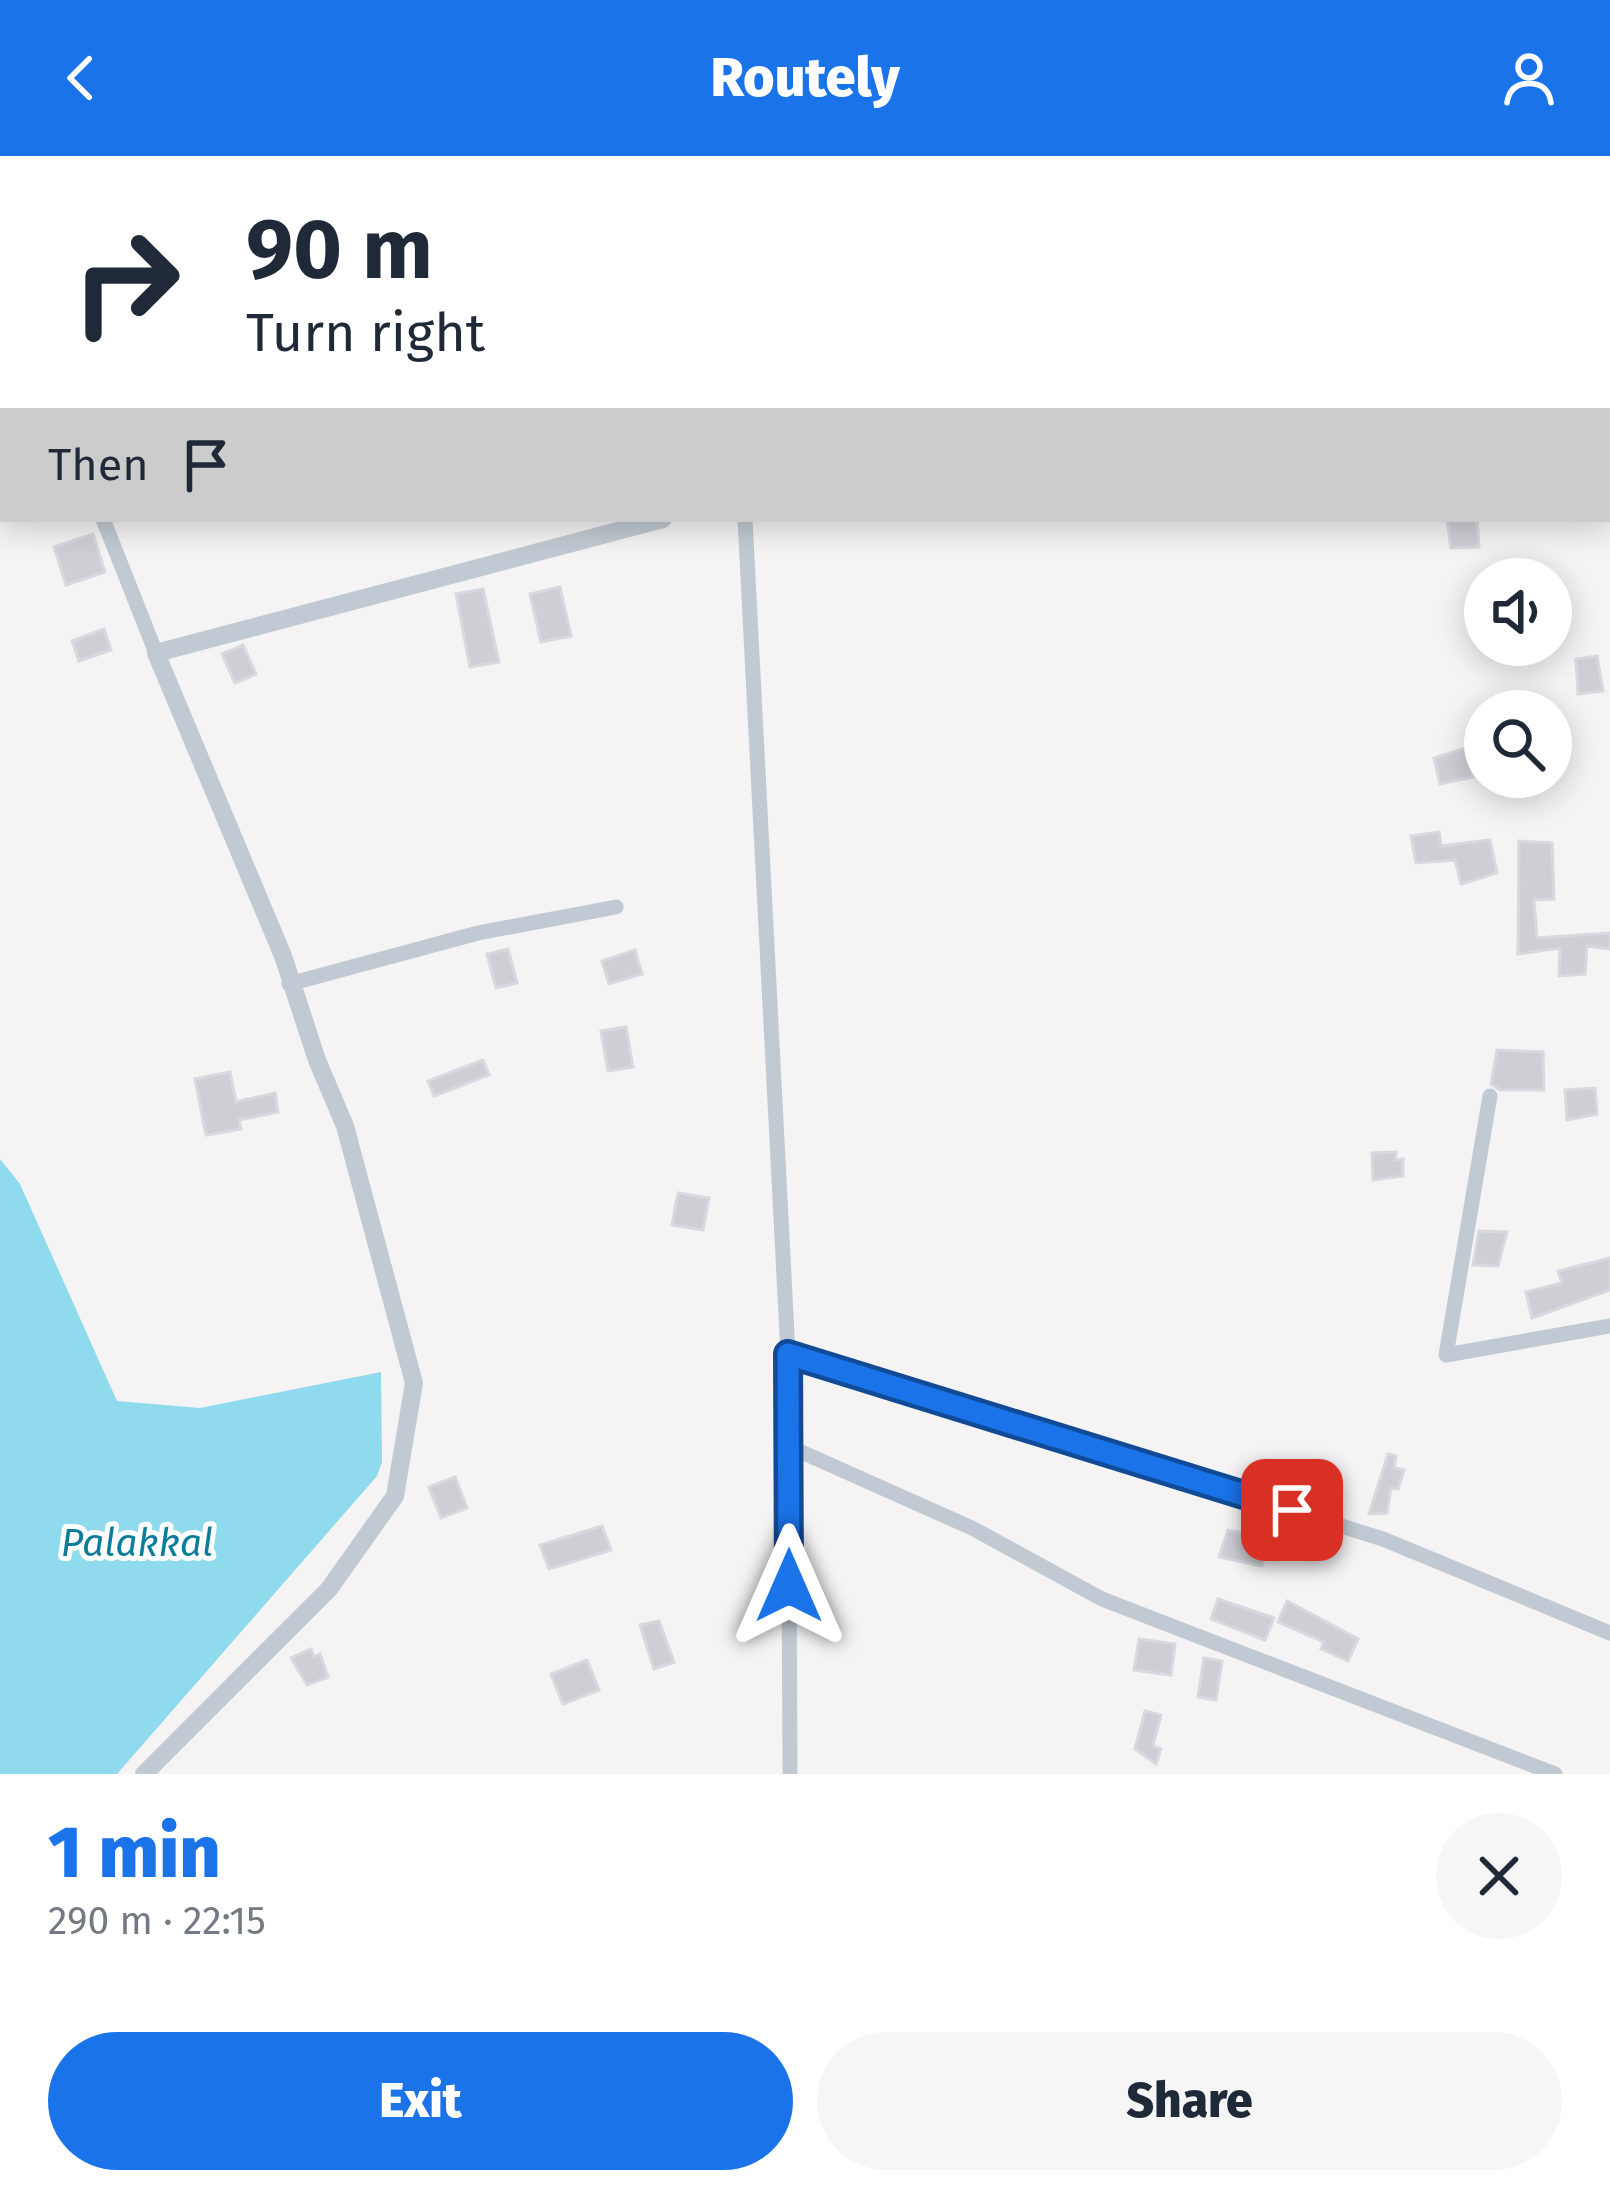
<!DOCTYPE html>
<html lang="en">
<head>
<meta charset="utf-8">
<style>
  :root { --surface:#fff; --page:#f6f6f7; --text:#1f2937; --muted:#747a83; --accent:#1a73e8 }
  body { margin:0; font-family:"Fira Sans",sans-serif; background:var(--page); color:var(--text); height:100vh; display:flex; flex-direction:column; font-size:45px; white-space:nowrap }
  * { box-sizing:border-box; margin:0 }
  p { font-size:39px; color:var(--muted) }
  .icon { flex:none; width:66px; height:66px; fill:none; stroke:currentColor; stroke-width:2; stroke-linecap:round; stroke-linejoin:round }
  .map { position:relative; height:1618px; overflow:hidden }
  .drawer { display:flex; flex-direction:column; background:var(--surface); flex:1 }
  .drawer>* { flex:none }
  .top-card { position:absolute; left:0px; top:0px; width:1611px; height:366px; box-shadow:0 6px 30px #0003; background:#fff; color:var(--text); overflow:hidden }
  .controls { position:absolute; left:1464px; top:402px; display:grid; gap:24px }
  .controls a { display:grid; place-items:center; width:108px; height:108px; border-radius:50%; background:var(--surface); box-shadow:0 6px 30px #0003; font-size:60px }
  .pin { position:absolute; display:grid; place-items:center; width:102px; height:102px; color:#fff; margin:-51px; border-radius:24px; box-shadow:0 6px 18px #0006 }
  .me { position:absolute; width:132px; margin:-66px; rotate:0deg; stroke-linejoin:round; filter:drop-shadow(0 0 9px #0008) }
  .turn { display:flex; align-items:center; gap:42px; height:252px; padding:0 48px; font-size:54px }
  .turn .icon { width:156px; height:156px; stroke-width:2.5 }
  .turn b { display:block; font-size:84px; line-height:102px }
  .then { display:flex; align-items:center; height:114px; padding:0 48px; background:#0003; gap:24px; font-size:45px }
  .round { display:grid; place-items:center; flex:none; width:126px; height:126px; border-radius:63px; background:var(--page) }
  .overview { display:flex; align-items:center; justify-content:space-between; height:204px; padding:0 48px }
  h1 { font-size:72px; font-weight:800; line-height:90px; color:var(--accent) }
  .primary-button { display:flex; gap:24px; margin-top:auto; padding:24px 48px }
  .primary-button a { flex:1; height:138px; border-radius:72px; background:var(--accent); color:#fff; font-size:48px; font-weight:800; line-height:138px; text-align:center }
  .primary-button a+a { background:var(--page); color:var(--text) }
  header { display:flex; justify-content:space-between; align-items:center; height:156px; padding:0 48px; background:var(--accent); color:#fff; font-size:54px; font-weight:800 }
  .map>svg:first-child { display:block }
</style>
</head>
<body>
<header><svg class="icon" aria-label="back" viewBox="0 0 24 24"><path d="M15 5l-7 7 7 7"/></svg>Routely<svg class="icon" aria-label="person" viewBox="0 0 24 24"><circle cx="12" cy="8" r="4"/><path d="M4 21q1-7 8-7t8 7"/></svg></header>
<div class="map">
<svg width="1610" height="1618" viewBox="0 0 1610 1618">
  <rect width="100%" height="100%" fill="#f5f3f3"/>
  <path fill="#90daee" d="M0,1003l20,25 97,217 83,7 181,-36 1,90 -5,14 -260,298h-117z"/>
  <g fill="#cdcfd5" stroke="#d7d9de" stroke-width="3">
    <path d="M1447,363h30l2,28 -28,1z"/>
    <path d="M93,378l12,38 -39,13 -12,-38z"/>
    <path d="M560,431l11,49 -30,6 -11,-48z"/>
    <path d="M483,433l16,73 -29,5 -14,-73z"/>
    <path d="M104,473l7,21 -32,11 -7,-20z"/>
    <path d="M243,489l13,29 -21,9 -13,-29z"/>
    <path d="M1597,500l6,35 -25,3 -2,-35z"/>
    <path d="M1469,591l4,30 -33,7 -6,-26z"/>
    <path d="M1439,676l2,14 49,-6 7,33 -36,11 -6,-24 -39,3 -5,-27z"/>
    <path d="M1519,685l33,2 2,56 -20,1 3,38 73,-5v16l-23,-3 -2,28 -26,2 1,-28 -42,6z"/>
    <path d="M508,793l9,34 -21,5 -9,-34z"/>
    <path d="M635,794l7,24 -33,10 -7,-23z"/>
    <path d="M626,871l7,40 -25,4 -7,-40z"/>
    <path d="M1497,894l46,2 1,38h-44l-9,-6z"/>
    <path d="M483,904l6,15 -55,21 -6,-15z"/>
    <path d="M230,916l6,30 39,-9 3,19 -39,8 2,9 -35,6 -11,-56z"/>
    <path d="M1595,932l2,26 -30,6 -2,-30z"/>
    <path d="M1396,996v8l7,-1v17l-30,4 -1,-27z"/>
    <path d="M678,1037l31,5 -6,32 -31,-5z"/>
    <path d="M1479,1075l28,1 -9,34 -25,-1z"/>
    <path d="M1610,1102v32l-78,28 -6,-26 36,-9 -4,-12z"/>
    <path d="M1388,1298l8,2 -2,12 10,2 -6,19 -7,-1 -4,25 -18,1z"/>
    <path d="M455,1321l12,31 -26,10 -12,-31z"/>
    <path d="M602,1370l9,24 -62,19 -9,-24z"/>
    <path d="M1228,1374l39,8 -5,28 -43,-9z"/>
    <path d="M1218,1443l56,19 -9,22 -54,-21z"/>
    <path d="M1287,1445l71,38 -10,22 -27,-12 3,-7 -46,-20z"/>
    <path d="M659,1465l15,41 -20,7 -14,-44z"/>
    <path d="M1139,1483l36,5 -4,31 -37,-5z"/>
    <path d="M311,1493l3,8 6,-3 8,23 -21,8 -16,-27z"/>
    <path d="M1204,1502l18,3 -6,39 -18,-3z"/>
    <path d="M587,1504l12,30 -36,14 -12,-30z"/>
    <path d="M1145,1555l16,4 -8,31 8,3 -5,15 -21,-15z"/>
  </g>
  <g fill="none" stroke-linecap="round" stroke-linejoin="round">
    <g stroke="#c1cad2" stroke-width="15">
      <path d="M722,0v3"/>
      <path d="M1482,3v-3"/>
      <path d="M0,17l3,11"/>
      <path d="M103,363l53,134"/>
      <path d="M745,363l43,835 595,185 227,94"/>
      <path d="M289,828l189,-51 138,-26"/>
      <path d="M1490,940l-44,259 164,-29"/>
      <path d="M788,1198l2,420"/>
      <path d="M788,1290l184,82 130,71 453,175"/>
    </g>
    <g stroke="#c1cad2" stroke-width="18">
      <path d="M1608,223l2,-1"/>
      <path d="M144,1618l185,-185 66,-93 19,-113 -69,-257 -28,-66 -34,-104 -127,-303 507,-134"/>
    </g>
  </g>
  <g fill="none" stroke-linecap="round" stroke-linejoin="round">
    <defs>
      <path id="route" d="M789,1430l-1,-232 504,156"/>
    </defs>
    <use href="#route" stroke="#114b97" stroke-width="30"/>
    <use href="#route" stroke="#1a73e8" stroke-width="21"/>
  </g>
  <g text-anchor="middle" stroke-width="10" stroke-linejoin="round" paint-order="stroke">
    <g font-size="39" font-style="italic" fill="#0c7c9b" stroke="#fff">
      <text x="137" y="1400">Palakkal</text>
    </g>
  </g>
</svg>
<div class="controls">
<a><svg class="icon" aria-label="sound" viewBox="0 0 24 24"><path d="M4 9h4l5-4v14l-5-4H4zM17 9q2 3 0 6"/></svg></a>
<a><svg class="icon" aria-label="search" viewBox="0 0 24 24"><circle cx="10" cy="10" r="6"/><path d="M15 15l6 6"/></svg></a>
</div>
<div class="pin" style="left:1292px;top:1354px;background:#d93025"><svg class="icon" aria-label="arrive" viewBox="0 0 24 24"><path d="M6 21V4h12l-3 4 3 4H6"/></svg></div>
<svg class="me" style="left:789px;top:1430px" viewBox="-20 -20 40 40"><path d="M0-17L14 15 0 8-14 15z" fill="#1a73e8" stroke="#fff" stroke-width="4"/></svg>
<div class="top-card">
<div class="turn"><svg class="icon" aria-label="right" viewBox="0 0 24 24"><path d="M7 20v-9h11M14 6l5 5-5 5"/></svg><div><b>90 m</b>Turn right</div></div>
<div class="then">Then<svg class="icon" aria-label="arrive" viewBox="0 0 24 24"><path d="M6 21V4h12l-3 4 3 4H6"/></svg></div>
</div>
</div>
<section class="drawer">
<div class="overview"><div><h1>1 min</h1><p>290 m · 22:15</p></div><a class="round"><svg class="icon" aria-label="close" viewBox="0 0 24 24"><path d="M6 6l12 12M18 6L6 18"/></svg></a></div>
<div class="primary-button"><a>Exit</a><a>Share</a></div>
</section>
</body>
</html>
